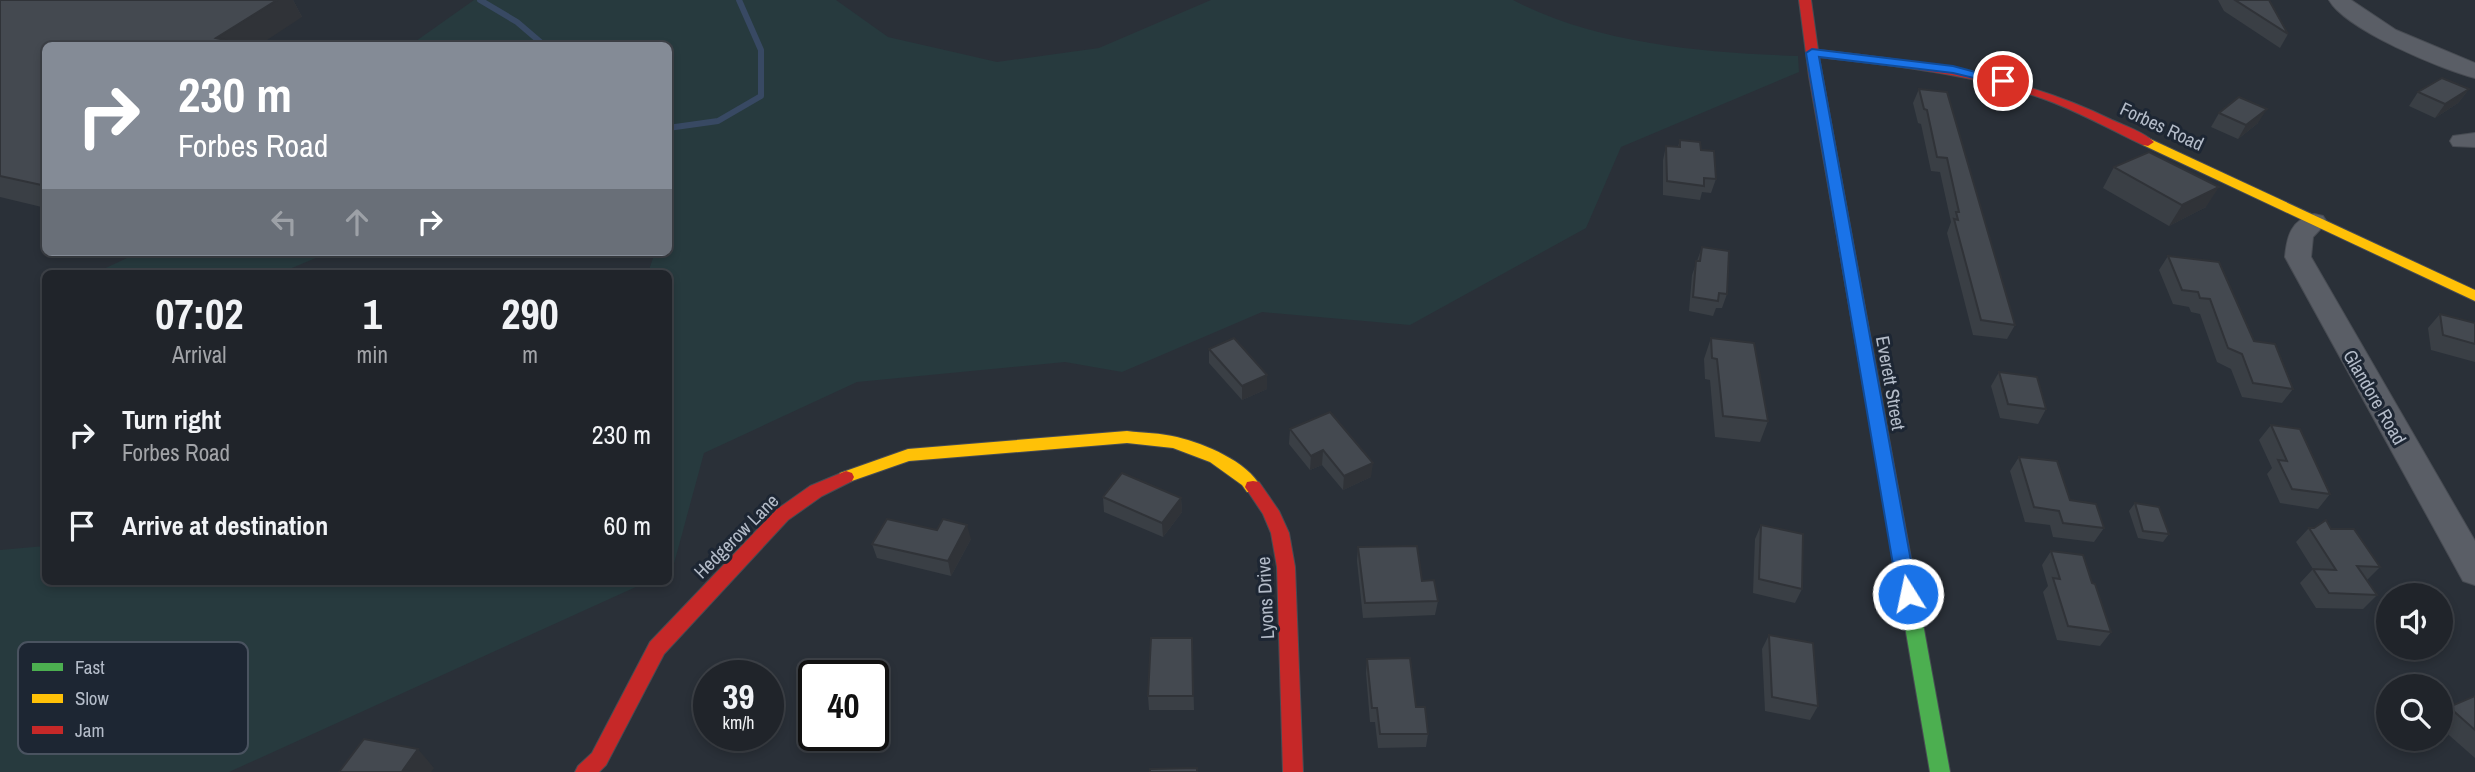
<!DOCTYPE html>
<html lang="en">
<head>
<meta charset="utf-8">
<style>
  :root { --surface:#20242a; --page:#282c32; --text:#f1f3f6; --muted:#a2a4a8; --line:#3d4147 }
  body { margin:0; font-family:"Archivo Narrow",sans-serif; background:var(--page); color:var(--text); height:100vh; display:flex; flex-direction:column; font-size:26px; white-space:nowrap }
  * { box-sizing:border-box; margin:0 }
  p { font-size:23px; color:var(--muted) }
  .icon { flex:none; width:38px; height:38px; fill:none; stroke:currentColor; stroke-width:2; stroke-linecap:round; stroke-linejoin:round }
  .map { position:relative; flex:1; overflow:hidden }
  .sheet { position:absolute; left:42px; top:270px; width:630px; height:315px; display:flex; flex-direction:column; background:var(--surface); border-radius:10px; box-shadow:0 4px 10px #0003,0 0 0 2px var(--line) }
  .sheet>* { flex:none }
  .banner { position:absolute; left:42px; top:42px; width:630px; height:214px; border-radius:10px; box-shadow:0 4px 10px #0003,0 0 0 2px var(--line); background:#848b96; color:#fff; overflow:hidden }
  .controls { position:absolute; left:2376px; top:583px; display:grid; gap:14px }
  .controls a { display:grid; place-items:center; width:77px; height:77px; border-radius:50%; background:var(--surface); box-shadow:0 4px 10px #0003,0 0 0 2px var(--line); font-size:35px }
  .speed { position:absolute; left:693px; top:660px; display:flex; gap:14px; font-size:35px; font-weight:700; text-align:center }
  .speed>* { display:grid; place-content:center; width:91px; height:91px; border-radius:50%; background:var(--surface); box-shadow:0 4px 10px #0003,0 0 0 2px var(--line); line-height:1 }
  .speed small { font-size:18px; font-weight:400 }
  .speed .limit { border:4px solid #111; border-radius:10px; background:#fff; color:#111 }
  .pin { position:absolute; display:grid; place-items:center; width:60px; height:60px; color:#fff; margin:-30px; border:4px solid #fff; border-radius:50%; box-shadow:0 2px 7px #0007 }
  .me { position:absolute; width:77px; margin:-38px; rotate:350deg; stroke-linejoin:round; filter:drop-shadow(0 0 5px #0008) }
  .turn { display:flex; align-items:center; gap:24px; height:147px; padding:0 21px; font-size:32px }
  .turn .icon { width:91px; height:91px; stroke-width:2.5 }
  .turn b { display:block; font-size:49px; line-height:60px }
  .lanes { display:flex; align-items:center; height:66px; padding:0 21px; background:#0003; justify-content:center; gap:35px; direction:ltr }
  .lanes .off { opacity:.35 }
  .eta { display:flex; justify-content:space-evenly; align-items:center; height:119px; text-align:center }
  .eta b { font-size:42px; font-weight:700; line-height:49px }
  ul { padding:0; list-style:none }
  li { display:flex; align-items:center; gap:21px; height:91px; padding:0 21px }
  li div { flex:1 }
  li b { display:block; font-size:26px }
  li em { font-style:normal }
  .map>svg:first-child { display:block }
</style>
</head>
<body>
<div class="map">
<svg width="2475" height="772" viewBox="0 0 2475 772">
  <rect width="100%" height="100%" fill="#2a3038"/>
  <g fill="#273a3e">
    <path d="M474,0h362l52,37 109,25 102,-14 112,-48h302c84,44 192,53 285,56l1,16 -178,75 -35,81 -176,97 -148,-13 -140,60 -57,-10 -208,20 -153,71 -32,118 -3,1 -1,-299h-20l7,-21h13v-206h-259z"/>
    <path d="M140,252h190l-50,21h-185z"/>
    <path d="M45,546l1,35h603l-420,191h-229v-222z"/>
  </g>
  <g fill="none" stroke-linecap="round" stroke-linejoin="round">
    <g stroke="#384963" stroke-width="6">
      <path d="M480,0l37,22 28,24"/>
      <path d="M668,128l50,-7 43,-25v-46l-22,-50"/>
    </g>
    <defs>
      <g id="street">
        <path d="M2329,0h22l45,30 79,33v15c-34,-9 -129,-48 -146,-78z"/>
        <path d="M2475,133v14l-22,-1 -3,-5 3,-5z"/>
        <path d="M2314,214l9,2 4,6 -14,15 -2,20 164,284v44l-12,-4 -178,-324c2,-21 6,-37 29,-43z"/>
      </g>
      <path id="fast" d="M1906,573l6,2 3,5 35,192h-20l-33,-192 3,-5z"/>
      <g id="slow">
        <path d="M2148,138l327,152v11l-332,-156v-6z"/>
        <path d="M1127,431c16,2 34,2 50,6 28,7 70,24 84,50l-2,5h-12l-5,-7 -32,-23 -37,-14 -46,-5 -218,18 -63,22 -6,-2 -2,-4 2,-4 68,-24z"/>
      </g>
      <g id="jam">
        <path d="M1799,0h12l7,50c102,11 201,24 294,70 13,6 32,12 42,22l-6,4 -5,-1c-34,-16 -67,-35 -102,-47 -72,-25 -148,-32 -222,-41l96,523 -3,5 -6,2 -6,-2 -3,-5 -88,-504z"/>
        <path d="M846,471l6,2 2,4 -2,4 -30,15 -34,24 -124,134 -58,111 -7,7h-24l3,-6 14,-13 58,-111 126,-132 34,-24z"/>
        <path d="M1253,481l6,1 20,29 10,22 6,34 8,205h-20l-6,-205 -6,-34 -8,-19 -18,-27 2,-5z"/>
      </g>
    </defs>
    <use href="#street" stroke="#484c53" stroke-width="2"/>
    <use href="#fast" stroke="#484c53" stroke-width="2"/>
    <use href="#slow" stroke="#484c53" stroke-width="2"/>
    <use href="#jam" stroke="#484c53" stroke-width="2"/>
    <use href="#street" fill="#5a5e66" fill-rule="evenodd"/>
    <use href="#fast" fill="#4caf50" fill-rule="evenodd"/>
    <use href="#slow" fill="#ffc107" fill-rule="evenodd"/>
    <use href="#jam" fill="#c62828" fill-rule="evenodd"/>
  </g>
  <g fill="#3a3f45">
    <path d="M0,0h293l9,17 -256,29v162l-46,-11z"/>
    <path d="M2218,0h51l19,34 -8,14 -56,-37z"/>
    <path d="M1919,89l96,236 -8,14 -34,-4 -26,-102 4,-11 -11,-50 -9,-1 -10,-47 -3,-1 -5,-20z"/>
    <path d="M2469,89l-11,14 -23,15 -26,-12 9,-14z"/>
    <path d="M2219,113l39,10 -20,16 -27,-12z"/>
    <path d="M1680,140l21,10 15,29 -5,14 -9,-1 -2,8 -37,-5v-35l3,-14 12,1z"/>
    <path d="M2114,167l92,40 -37,19 -66,-38z"/>
    <path d="M1702,247l25,47 -5,14h-6l-3,8 -24,-5 3,-36z"/>
    <path d="M2168,256l86,85 39,48 -11,14 -40,-6 -11,-28 -14,-7 -17,-48 -9,-2 -2,-5 -16,-3 -14,-34z"/>
    <path d="M2440,314l35,9v39l-44,-12 -3,-22z"/>
    <path d="M1711,338l57,83 -8,21 -45,-5 -5,-57 -5,-1 -1,-20z"/>
    <path d="M1209,349l58,26v14l-25,11 -33,-37z"/>
    <path d="M1999,372l47,37 -8,15 -38,-6 -9,-32z"/>
    <path d="M2271,425l59,69 -12,15 -38,-6 -13,-29 5,-6 -13,-28z"/>
    <path d="M1290,429l81,48 -28,13 -21,-25 -12,5 -21,-26z"/>
    <path d="M2019,457l85,71 -10,14 -41,-5 -3,-12 -25,-3 -15,-51z"/>
    <path d="M1103,497l78,1 1,14 -19,25 -59,-25z"/>
    <path d="M2135,503l34,31 -6,8 -25,-4 -9,-27z"/>
    <path d="M1761,525l41,64 -7,14 -42,-10 2,-54z"/>
    <path d="M2309,528l22,1 49,38 -13,13 10,15 -14,14 -47,-1 -16,-25 13,-14 -17,-27z"/>
    <path d="M937,530l34,9 -20,37 -74,-18 -5,-14z"/>
    <path d="M1358,547l64,34 16,20 -3,14 -72,3 -6,-57z"/>
    <path d="M2051,551l41,32 19,49 -11,14 -43,-6 -14,-48 5,-6 -6,-21z"/>
    <path d="M1769,635l49,71 -8,14 -45,-9 -3,-62z"/>
    <path d="M1192,638l2,72h-45l-1,-14z"/>
    <path d="M1367,659l49,48 12,27 -2,13 -48,1 -3,-26h-5l-4,-49z"/>
    <path d="M2475,696v62l-34,-30v-15l8,-6z"/>
  </g>
  <g fill="#303338">
    <path d="M277,0h16l9,17 -44,29h-42v-8z"/>
    <path d="M2469,89l-11,14 -23,15 10,-14z"/>
    <path d="M2267,109l-9,14 -20,16 8,-14z"/>
    <path d="M2219,187l-13,20 -37,19 13,-21z"/>
    <path d="M1267,375v14l-25,11v-14z"/>
    <path d="M1323,450l-1,15 -12,5 1,-14z"/>
    <path d="M1373,463l-2,14 -28,13 1,-14z"/>
    <path d="M1181,498l1,14 -19,25 -1,-14z"/>
    <path d="M967,525l4,14 -20,37 -3,-15z"/>
    <path d="M418,749l16,19 -3,4h-26l-2,-2z"/>
  </g>
  <g fill="#444950" stroke="#303338" stroke-width="2">
    <path d="M0,0h277l-61,38 9,2 -9,6h-170v140l-46,-10z"/>
    <path d="M2235,0h34l19,34z"/>
    <path d="M2442,78l27,11 -24,15 -27,-12z"/>
    <path d="M1919,89l28,3 68,233 -34,-5 -27,-101 4,1 -2,-8h3l-12,-54 -10,-1 -10,-47 -3,-1z"/>
    <path d="M2239,97l28,12 -21,16 -27,-12z"/>
    <path d="M1680,140l20,2 1,8 13,1 2,28 -12,-1v8l-37,-5 -1,-35 14,1z"/>
    <path d="M2149,152l70,35 -37,18 -68,-38z"/>
    <path d="M1702,247l27,4 -2,43 -8,-1 -1,8 -25,-4 3,-36h4z"/>
    <path d="M2168,256l51,6 35,79 21,3 18,45 -40,-6 -11,-29 -14,-6 -18,-49 -10,-1 -2,-6 -16,-2z"/>
    <path d="M2440,314l35,9v21l-32,-9z"/>
    <path d="M1234,338l33,37 -25,11 -33,-37z"/>
    <path d="M1711,338l43,5 14,78 -45,-5 -6,-57 -5,-1z"/>
    <path d="M1999,372l38,5 9,32 -38,-5z"/>
    <path d="M1330,412l43,51 -29,13 -21,-26 -12,6 -21,-27z"/>
    <path d="M2271,425l29,4 30,65 -38,-5 -14,-29 9,1z"/>
    <path d="M2019,457l38,4 13,39 26,4 8,24 -41,-5 -4,-12 -25,-4z"/>
    <path d="M1122,473l59,25 -19,25 -59,-26z"/>
    <path d="M2135,503l24,4 10,27 -26,-3z"/>
    <path d="M887,519l50,11 6,-11 24,6 -19,36 -76,-17z"/>
    <path d="M2326,520l5,9h23l26,38 -23,-1 20,29 -48,-2 -16,-24 23,1 -27,-42h5z"/>
    <path d="M1761,525l42,9 -1,55 -43,-10z"/>
    <path d="M1417,546l5,35 12,-1 4,21 -73,2 -7,-56z"/>
    <path d="M2051,551l32,4 9,28 3,1 16,48 -43,-6 -15,-48 7,1z"/>
    <path d="M1769,635l44,8 5,63 -46,-9z"/>
    <path d="M1151,638h41l1,58h-45z"/>
    <path d="M1410,658l6,49h9l3,27h-48l-3,-26h-5l-5,-49z"/>
    <path d="M2475,696v34l-26,-23z"/>
    <path d="M364,739l54,10 -15,21 9,2h-73z"/>
    <path d="M1197,768v4h-47v-3z"/>
  </g>
  <path fill="#1a73e8" stroke="#114b97" stroke-width="2" d="M1812,49l141,17 56,15 -6,4 -50,-12 -134,-16 98,537 -3,5 -6,3 -7,-3 -3,-5 -92,-541z"/>
  <g text-anchor="middle" stroke-width="6" stroke-linejoin="round" paint-order="stroke">
    <g font-size="19" fill="#b4bcc9" stroke="#1d2633">
      <text transform="translate(2162 126) rotate(25)" y="7">Forbes Road</text>
      <text transform="translate(1891 383) rotate(80)" y="7">Everett Street</text>
      <text transform="translate(2375 397) rotate(60)" y="7">Glandore Road</text>
      <text transform="translate(736 536) rotate(-45)" y="7">Hedgerow Lane</text>
      <text transform="translate(1265 598) rotate(-93)" y="7">Lyons Drive</text>
    </g>
  </g>
  <rect x="18" y="642" width="230" height="112" rx="10" fill="#1d2633" stroke="#4a5360" stroke-width="2"/>
  <rect x="32" y="663" width="31" height="8" fill="#4caf50"/>
  <rect x="32" y="694" width="31" height="9" fill="#ffc107"/>
  <rect x="32" y="726" width="31" height="8" fill="#c62828"/>
  <g font-size="19" fill="#b4bcc9">
    <text x="75" y="674">Fast</text>
    <text x="75" y="705">Slow</text>
    <text x="75" y="737">Jam</text>
  </g>
</svg>
<div class="controls">
<a><svg class="icon" aria-label="sound" viewBox="0 0 24 24"><path d="M4 9h4l5-4v14l-5-4H4zM17 9q2 3 0 6"/></svg></a>
<a><svg class="icon" aria-label="search" viewBox="0 0 24 24"><circle cx="10" cy="10" r="6"/><path d="M15 15l6 6"/></svg></a>
</div>
<div class="speed"><div>39<small>km/h</small></div><div class="limit">40</div></div>
<div class="pin" style="left:2003px;top:81px;background:#d93025"><svg class="icon" aria-label="arrive" viewBox="0 0 24 24"><path d="M6 21V4h12l-3 4 3 4H6"/></svg></div>
<svg class="me" style="left:1908px;top:594px" viewBox="-20 -20 40 40"><circle r="17" fill="#1a73e8" stroke="#fff" stroke-width="3"/><path d="M0-11L8 9 0 5-8 9z" fill="#fff"/></svg>
<div class="banner">
<div class="turn"><svg class="icon" aria-label="right" viewBox="0 0 24 24"><path d="M7 20v-9h11M14 6l5 5-5 5"/></svg><div><b>230 m</b>Forbes Road</div></div>
<div class="lanes"><svg class="icon off" aria-label="left" viewBox="0 0 24 24"><path d="M17 20v-9H6M10 6l-5 5 5 5"/></svg><svg class="icon off" aria-label="ahead" viewBox="0 0 24 24"><path d="M12 20V5M6 11l6-6 6 6"/></svg><svg class="icon" aria-label="right" viewBox="0 0 24 24"><path d="M7 20v-9h11M14 6l5 5-5 5"/></svg></div>
</div>
<section class="sheet">
<div class="eta">
<div><b>07:02</b><p>Arrival</p></div>
<div><b>1</b><p>min</p></div>
<div><b>290</b><p>m</p></div>
</div>
<ul>
<li><svg class="icon" aria-label="right" viewBox="0 0 24 24"><path d="M7 20v-9h11M14 6l5 5-5 5"/></svg><div><b>Turn right</b><p>Forbes Road</p></div><em>230 m</em></li>
<li><svg class="icon" aria-label="arrive" viewBox="0 0 24 24"><path d="M6 21V4h12l-3 4 3 4H6"/></svg><div><b>Arrive at destination</b></div><em>60 m</em></li>
</ul>
</section>
</div>
</body>
</html>
